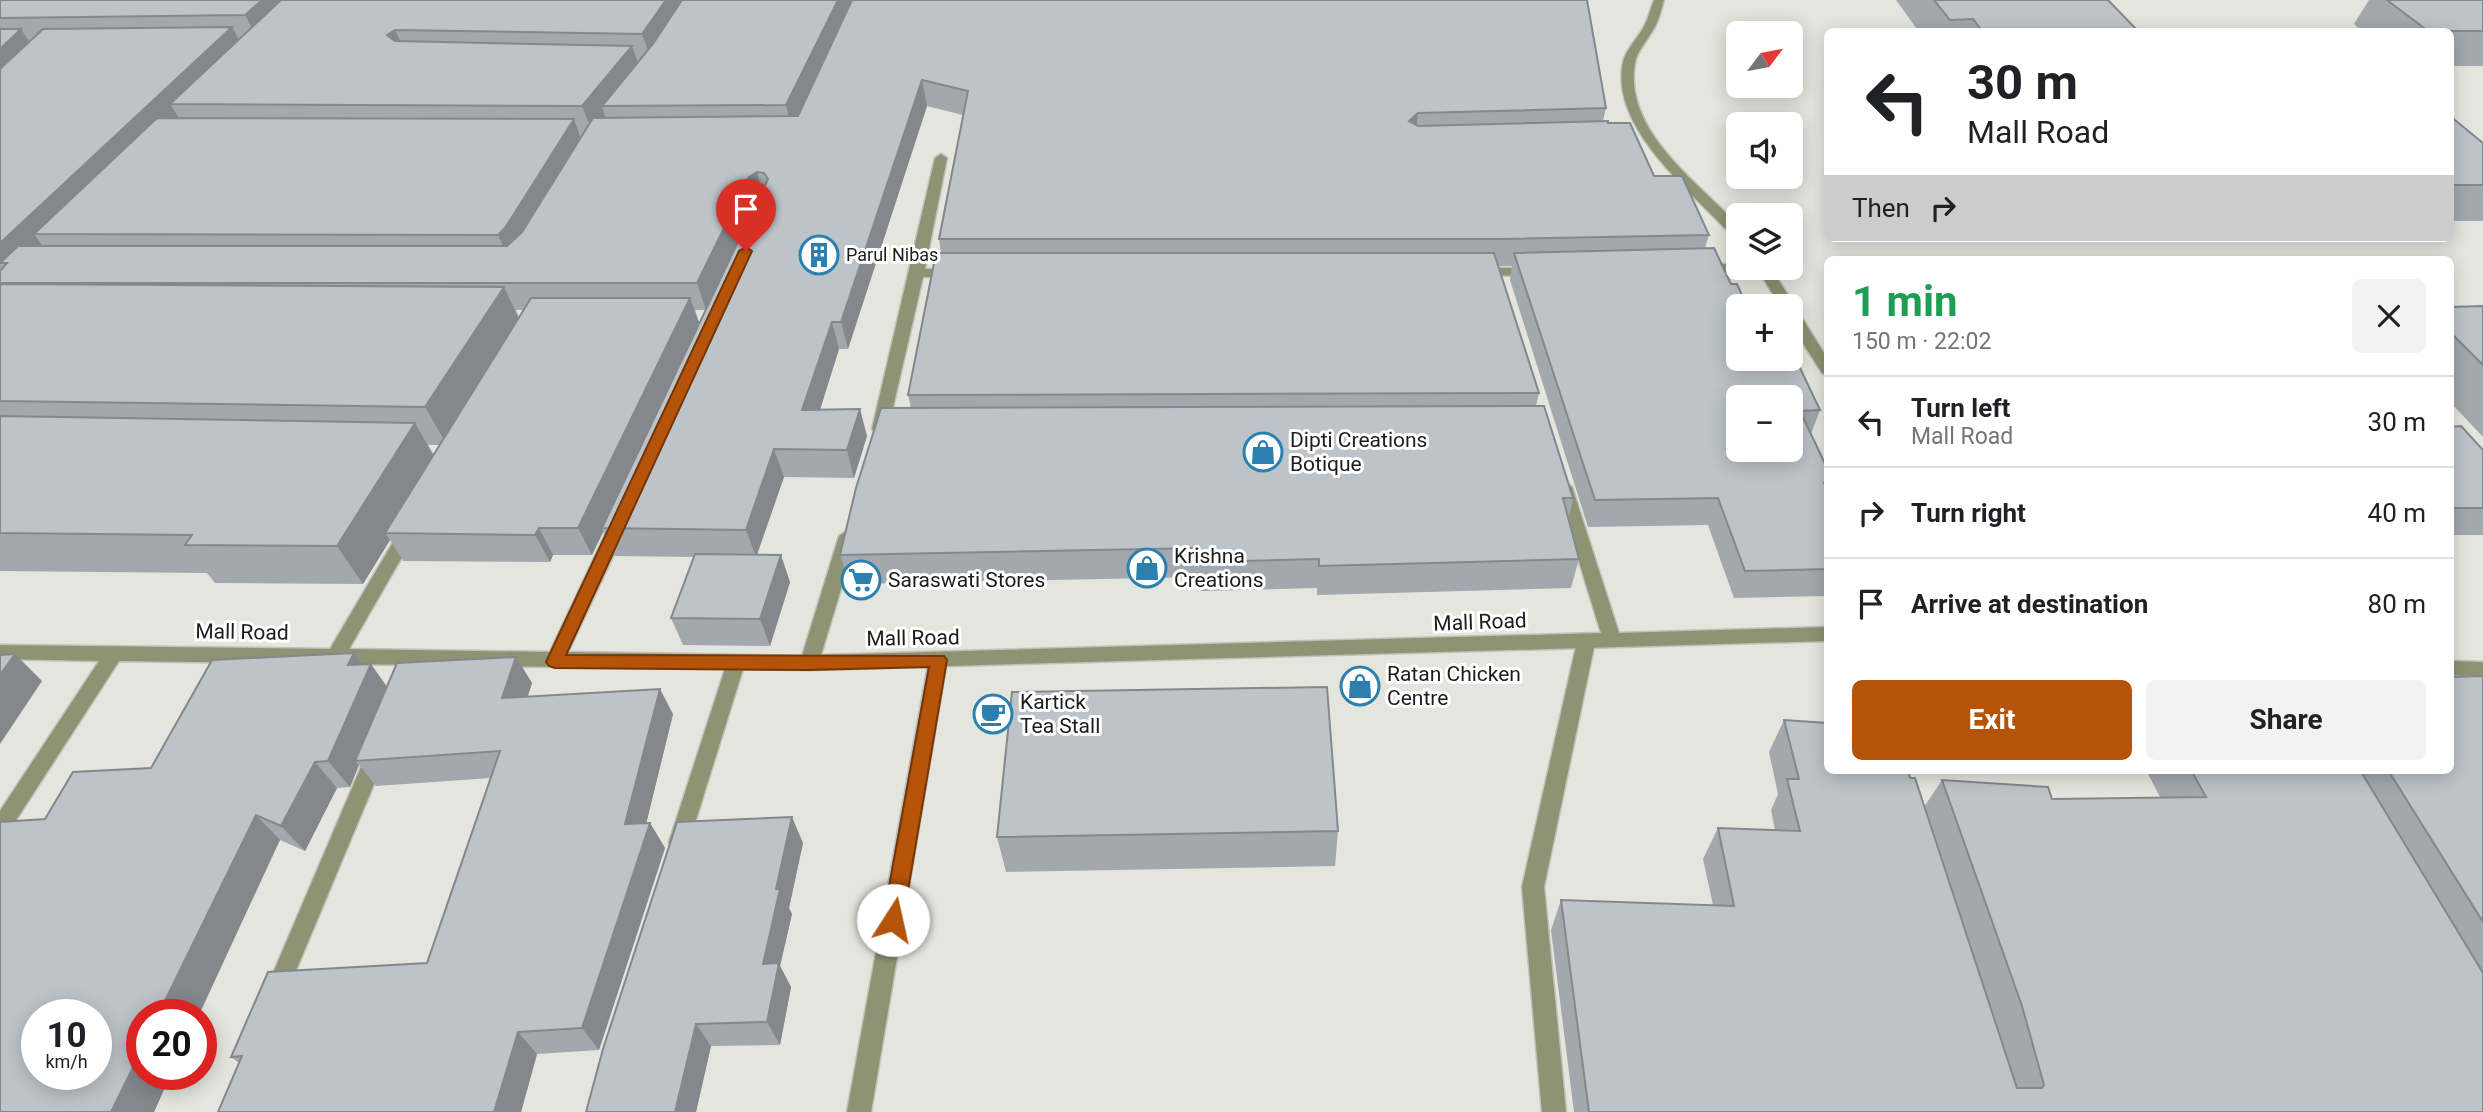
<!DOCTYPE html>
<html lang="en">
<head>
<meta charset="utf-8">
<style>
  :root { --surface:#fff; --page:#f2f2f2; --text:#202124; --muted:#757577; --line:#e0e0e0; --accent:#b45309 }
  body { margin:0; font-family:Roboto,sans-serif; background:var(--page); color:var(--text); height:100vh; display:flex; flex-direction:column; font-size:26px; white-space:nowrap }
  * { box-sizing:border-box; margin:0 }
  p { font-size:23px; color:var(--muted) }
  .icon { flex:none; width:38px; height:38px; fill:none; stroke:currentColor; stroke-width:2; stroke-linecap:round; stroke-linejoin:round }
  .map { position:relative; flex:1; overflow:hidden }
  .drawer { position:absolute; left:1824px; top:256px; width:630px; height:518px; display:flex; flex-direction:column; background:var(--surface); border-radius:10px; box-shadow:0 4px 18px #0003 }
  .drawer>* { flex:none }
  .top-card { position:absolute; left:1824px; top:28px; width:630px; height:214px; border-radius:10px; box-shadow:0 4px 18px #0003; background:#fff; color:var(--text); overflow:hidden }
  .needle { width:46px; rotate:58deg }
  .controls { position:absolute; left:1726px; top:21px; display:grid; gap:14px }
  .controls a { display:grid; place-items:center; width:77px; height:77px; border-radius:10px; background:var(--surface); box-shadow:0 4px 18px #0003; font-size:35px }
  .speed { position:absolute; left:21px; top:999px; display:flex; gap:14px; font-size:35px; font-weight:700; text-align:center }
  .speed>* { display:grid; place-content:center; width:91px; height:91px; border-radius:50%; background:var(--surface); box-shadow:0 4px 18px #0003; line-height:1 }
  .speed small { font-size:18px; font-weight:400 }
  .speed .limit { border:10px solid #d22; background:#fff; color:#111 }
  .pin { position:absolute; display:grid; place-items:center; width:60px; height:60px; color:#fff; margin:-72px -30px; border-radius:50% 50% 50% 0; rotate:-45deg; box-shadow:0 0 7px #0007 }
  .pin .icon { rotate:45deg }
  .me { position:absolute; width:77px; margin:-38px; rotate:10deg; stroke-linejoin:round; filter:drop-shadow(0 0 5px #0008) }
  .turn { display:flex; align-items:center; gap:24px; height:147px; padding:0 28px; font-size:32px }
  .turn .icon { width:91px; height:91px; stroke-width:2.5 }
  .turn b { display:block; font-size:49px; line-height:60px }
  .then { display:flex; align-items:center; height:66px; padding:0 28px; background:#0003; gap:14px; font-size:26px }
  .round { display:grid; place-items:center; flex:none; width:74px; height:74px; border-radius:10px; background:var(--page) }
  .head { display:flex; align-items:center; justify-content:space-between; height:119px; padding:0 28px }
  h1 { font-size:42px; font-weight:700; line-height:52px; color:#1e9e55 }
  .primary-button { display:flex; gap:14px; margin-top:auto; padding:14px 28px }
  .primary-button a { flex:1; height:80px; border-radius:10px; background:var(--accent); color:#fff; font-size:28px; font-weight:700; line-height:80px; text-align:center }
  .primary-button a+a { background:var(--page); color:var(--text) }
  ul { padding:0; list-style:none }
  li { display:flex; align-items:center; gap:21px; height:91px; padding:0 28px; border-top:2px solid var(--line) }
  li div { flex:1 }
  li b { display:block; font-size:26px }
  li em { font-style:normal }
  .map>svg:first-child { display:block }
</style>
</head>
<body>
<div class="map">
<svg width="2483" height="1112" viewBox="0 0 2483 1112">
  <rect width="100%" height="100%" fill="#e4e5dd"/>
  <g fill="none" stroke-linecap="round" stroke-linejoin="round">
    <defs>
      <g id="lane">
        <path d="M1586,635l7,2 2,5 -51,245 22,225h-24l-20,-225 55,-245 2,-5z"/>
        <path d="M938,653l7,2 2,5 -76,452h-24l82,-452 2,-5z"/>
      </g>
      <g id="street">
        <path d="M1654,0h10c-3,10 -5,21 -11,30 -6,11 -16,21 -18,33 -12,68 63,119 103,162v13l-5,-1c-39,-44 -124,-108 -110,-175 3,-12 13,-22 19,-32 6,-9 8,-20 12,-30z"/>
        <path d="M941,154l6,4 -22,111h29l7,4 -7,4h-31l-35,152 -8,5 -8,-5 63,-271z"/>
        <path d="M1699,264h39v4h7l-7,4 -44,-1 -2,-3z"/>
        <path d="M1479,268h56l7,4 -7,4 -61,-1 -2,-3z"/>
        <path d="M1757,268h14l56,90v17l-5,-2 -32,-50v-17h-10z"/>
        <path d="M1564,481l8,6 47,146 208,-6v14l-1018,29 -66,-1 -54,173 -3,6 -7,3 -7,-3 -3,-6 56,-173 -606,-8 -112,173 -7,3v-26l99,-150 -99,-2v-14l330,4 72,-122 6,-2 9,6 -68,118 201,3 61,-130 9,-6 9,6 -61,130 234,4 37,-120 9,-6 9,6 -36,119 780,-22 -45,-146z"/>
        <path d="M2450,661l33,1v14l-33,-1z"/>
        <path d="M377,745l7,2 3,6 -100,239 -3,8 -8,3 -8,-3 -3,-8 102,-239 3,-6z"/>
      </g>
    </defs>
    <use href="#lane" stroke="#c0c1ba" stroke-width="3"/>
    <use href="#street" stroke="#c0c1ba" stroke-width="3"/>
    <use href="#lane" fill="#8e9373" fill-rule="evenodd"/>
    <use href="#street" fill="#8e9373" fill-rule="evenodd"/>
  </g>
  <g fill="#a2a8ad" fill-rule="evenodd">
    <path d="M0,0h1587l19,108 -3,13 5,2 46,53 55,59 -4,13 33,111 82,51 -9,24 16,34v128l-93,2 -26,-73 -120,2 -78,-247 2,-14h-13l40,127 -3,13 37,92 -4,20 10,41 -8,29 -254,7v-7l-116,3 -1,-14 -350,7 -10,-29 71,-147 -3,-13 33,-142 -2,-14 24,-124 -36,-9 -79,243h-9l-19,61 47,26 -13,42 -70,-1 -27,78 33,27 -20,64 -87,-1 -12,-27 23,-61 -79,-1 -12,-24 -11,23h-39l-3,7 -147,-1 -13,-21 -27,44 -148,-1 -8,-10 -207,-2zM516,310h7l-4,7zM695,310h10l-6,13zM428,445h12l-6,10z"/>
    <path d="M1896,0h212l31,32h-220z"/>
    <path d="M2369,0h114v66h-33v-34h-87l-9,-8z"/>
    <path d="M2450,116l33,69v36h-33z"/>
    <path d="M2483,306v131l-33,-35v-95z"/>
    <path d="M2450,427l33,23v85h-33z"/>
    <path d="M354,653l9,12 24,22 129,-30 16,26 -4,13 145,18 -27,109h4l15,25 -66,202 -62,4 -16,58h-303l21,-49 -8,-6 196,-94 64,-185 -115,8 -17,-21 -9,22 -13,1 -32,63 -25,-11 -138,234h29l-17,38h-154l45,-293 106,-51z"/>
    <path d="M2483,676v436h-909l-23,-182 10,-30 152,5 -10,-46 15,-31 57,2 -4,-20 7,-16 -9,-42 15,-32 126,58 14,29 18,-27 110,19 108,-2 -14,-27h304z"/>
    <path d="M1338,831l-3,35 -329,6 -9,-35z"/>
    <path d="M803,843l-14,65 3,6 -12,52 11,21 -11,58 -69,1 -15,66h-110z"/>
  </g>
  <g fill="#84888d">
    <path d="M262,0h39l-42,40 -14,-25z"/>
    <path d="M666,0h24l-39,59 -9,-25z"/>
    <path d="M838,0h17l-63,131 -6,-26z"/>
    <path d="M232,27l14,26 -76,51 9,14 -121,116h-24l10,14 -37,15 -7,1v-21z"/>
    <path d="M21,29l17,26 -38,36v-42z"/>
    <path d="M395,30l12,25 -20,-20z"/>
    <path d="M632,46l9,26 -39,34 3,10 -13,16 -10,-26z"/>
    <path d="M922,80l5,26 -79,243 -7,-27z"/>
    <path d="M1418,113l-3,26 -6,-18z"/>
    <path d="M574,119l9,26 -73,116 -12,-26z"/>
    <path d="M757,172l8,27 -59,111 -9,-27 52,-106z"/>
    <path d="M504,287l18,38 -75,120 -22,-38z"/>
    <path d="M690,298l10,27 -98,203 1,4 -11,23 -14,-27z"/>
    <path d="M832,322l7,27 -28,89 -9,-28z"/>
    <path d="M860,409l7,27 -13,42 -7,-28z"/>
    <path d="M415,423l22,39 -52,71 5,7 -27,44 -26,-38z"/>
    <path d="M774,449l10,28 -28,80 -10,-27z"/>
    <path d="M539,528l14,27 -3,7 -15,-27z"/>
    <path d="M781,555l9,27 -20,64 -10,-27z"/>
    <path d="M354,653l14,18 3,-7 19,27 -35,70 4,4 -9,22 -22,-26 20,-96z"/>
    <path d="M15,654l27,27 -42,63v-69z"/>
    <path d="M516,657l16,26 -14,40 -16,-25z"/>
    <path d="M660,689l13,25 -33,135 -15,-25z"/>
    <path d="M315,762l22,26 -32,63 -24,-25z"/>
    <path d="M256,815l24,25 -81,175h-41z"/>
    <path d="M792,817l11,26 -14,65 3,6 -12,52 11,21 -11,58 -13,-23 -4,-58 13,-75z"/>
    <path d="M650,823l15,25 -66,202 -17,-22z"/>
    <path d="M696,1024l15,22 -15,66h-21z"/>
    <path d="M518,1032l19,22 -16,58h-27z"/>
    <path d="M142,1049v25h29l-17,38h-43z"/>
  </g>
  <g fill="#bcc3c9" stroke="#84888d" stroke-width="2" fill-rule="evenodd">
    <path d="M0,0h262l-17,15 -245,3z"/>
    <path d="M281,0h385l-24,34 -247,-4 -8,5 8,6 237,5 -50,60 -412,-2z"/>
    <path d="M682,0h156l-52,105 -184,1 51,-62z"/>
    <path d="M852,0h735l19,108 -188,5 -9,8 9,5 190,-5v2h22l24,53h28l27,59 -207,4h-563l29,-148 -46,-11 -81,242h-9l-30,88 58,-1 -13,41 -73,-1 -28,81 -144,-2 166,-349 -4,-6 -7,-1 -8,5 -52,106h-697v-12l7,-8h-7l18,-17h489l15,-14 71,-114 205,-2z"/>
    <path d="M1934,0h174l31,32h-156l-10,-13 -23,1z"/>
    <path d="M2387,0h96v31h-55z"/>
    <path d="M232,27l-232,216v-174l43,-40z"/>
    <path d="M0,29h21l-21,20z"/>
    <path d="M2450,116l33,27v42h-33z"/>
    <path d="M157,118l417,1 -69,109 -7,7 -464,-1z"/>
    <path d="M1714,248l17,36h6l10,22h-9v53h52v-8h2l28,59 -20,1 27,57v15h-3l3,6v80l-82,2 -27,-73 -123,2 -81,-247zM1738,397h52v53h-52z"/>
    <path d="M936,253h558l45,140 -631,2z"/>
    <path d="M0,284l504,3 -79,120 -425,-6z"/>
    <path d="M531,298h159l-112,230h-39l-4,7 -150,-2z"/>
    <path d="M2483,306v59l-33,-33v-25z"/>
    <path d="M1544,406l29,92h-10l16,61 -260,7v-7l-119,3v-14l-360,7 16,-67 25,-80z"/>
    <path d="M0,416l415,7 -78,123 -152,-1 7,-10 -192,-2z"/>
    <path d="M2461,426l22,24v58h-33v-81z"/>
    <path d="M695,554l86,1 -21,64 -89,-1z"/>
    <path d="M354,653l-6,12 23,-1 -43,97 -13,1 -34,64 -25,-11 -98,200h-16v34l-31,63h-111v-290l45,-3 28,-47 78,-4 61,-108zM37,1015h59v59h-59z"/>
    <path d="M15,654l-15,21v-20z"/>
    <path d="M516,657l-14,41 158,-9 -35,135 25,-1 -68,205 -64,4 -24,80h-276l24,-56 -11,1 37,-85 159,-9 73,-212 -145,10 42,-98z"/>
    <path d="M2483,676v246l-95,-152h62v-93z"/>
    <path d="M1327,687l11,144 -341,6 15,-145z"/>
    <path d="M1784,720l43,3v47h81l2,8h5l102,310h25l2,-3 -22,-79 -80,-226 106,7 4,12 154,-2 -15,-27h169l123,203v139h-894l-28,-212 173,6 -16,-78 82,3 -13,-52h12z"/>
    <path d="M792,817l-16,72h4l-17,75 16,-1 -12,59 -71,2 -21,88h-89l17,-63 74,-227z"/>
  </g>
  <path fill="#b45309" stroke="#753606" stroke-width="2" d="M746,247l6,4 -186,404 378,1 3,4 -44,260 -3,6 -7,3 -7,-3 -3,-6 46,-253 -120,3 -254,-2 -6,-2 -3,-4 193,-411z"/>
  <defs>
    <symbol id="building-ring" viewBox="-11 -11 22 22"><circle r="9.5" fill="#fff" stroke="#2c80b0" stroke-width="1.5"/><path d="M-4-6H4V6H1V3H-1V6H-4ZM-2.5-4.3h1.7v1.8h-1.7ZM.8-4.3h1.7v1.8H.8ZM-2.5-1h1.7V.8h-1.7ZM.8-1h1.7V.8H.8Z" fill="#2c80b0"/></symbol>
    <symbol id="shop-ring" viewBox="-11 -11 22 22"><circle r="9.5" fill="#fff" stroke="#2c80b0" stroke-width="1.5"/><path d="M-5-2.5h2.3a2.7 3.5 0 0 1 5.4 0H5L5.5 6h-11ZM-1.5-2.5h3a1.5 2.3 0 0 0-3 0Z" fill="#2c80b0"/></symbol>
    <symbol id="supermarket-ring" viewBox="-11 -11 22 22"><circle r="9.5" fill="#fff" stroke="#2c80b0" stroke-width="1.5"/><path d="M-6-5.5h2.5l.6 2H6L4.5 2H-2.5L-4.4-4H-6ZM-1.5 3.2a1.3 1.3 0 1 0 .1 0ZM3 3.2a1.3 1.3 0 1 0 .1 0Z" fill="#2c80b0"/></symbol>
    <symbol id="cafe-ring" viewBox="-11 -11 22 22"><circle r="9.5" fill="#fff" stroke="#2c80b0" stroke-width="1.5"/><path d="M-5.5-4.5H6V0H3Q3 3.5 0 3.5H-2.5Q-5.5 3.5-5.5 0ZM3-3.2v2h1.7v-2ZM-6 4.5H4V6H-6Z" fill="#2c80b0"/></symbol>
  </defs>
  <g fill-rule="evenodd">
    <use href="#building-ring" x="797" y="233" width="44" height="44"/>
    <use href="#shop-ring" x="1241" y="430" width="44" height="44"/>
    <use href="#shop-ring" x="1125" y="546" width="44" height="44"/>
    <use href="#supermarket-ring" x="839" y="558" width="44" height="44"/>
    <use href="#shop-ring" x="1338" y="664" width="44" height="44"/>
    <use href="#cafe-ring" x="971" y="692" width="44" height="44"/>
  </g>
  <g text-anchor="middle" stroke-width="6" stroke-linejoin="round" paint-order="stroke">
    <g font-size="18" fill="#1c1d1a" stroke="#fff" text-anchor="start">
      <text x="846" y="261">Parul Nibas</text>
    </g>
    <g font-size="21" fill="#1c1d1a" stroke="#fff" text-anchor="start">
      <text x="1290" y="447">Dipti Creations<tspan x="1290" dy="24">Botique</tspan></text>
      <text x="1174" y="563">Krishna<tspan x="1174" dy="24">Creations</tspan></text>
      <text x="888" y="587">Saraswati Stores</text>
      <text x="1387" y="681">Ratan Chicken<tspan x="1387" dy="24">Centre</tspan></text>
      <text x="1020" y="709">Kartick<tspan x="1020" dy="24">Tea Stall</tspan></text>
    </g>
    <g font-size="21" fill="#1c1d1a" stroke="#fff">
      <text transform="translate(1480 622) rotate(-2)" y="7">Mall Road</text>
      <text transform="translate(242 632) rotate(1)" y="7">Mall Road</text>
      <text transform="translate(913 638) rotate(-1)" y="7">Mall Road</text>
    </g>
  </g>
</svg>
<div class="controls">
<a><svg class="needle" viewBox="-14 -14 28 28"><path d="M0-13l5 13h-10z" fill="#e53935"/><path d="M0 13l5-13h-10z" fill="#757577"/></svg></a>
<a><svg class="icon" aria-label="sound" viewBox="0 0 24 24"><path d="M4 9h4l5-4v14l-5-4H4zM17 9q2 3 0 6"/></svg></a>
<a><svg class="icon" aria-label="layers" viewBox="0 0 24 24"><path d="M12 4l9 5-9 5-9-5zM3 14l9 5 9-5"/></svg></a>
<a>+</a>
<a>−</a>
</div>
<div class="speed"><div>10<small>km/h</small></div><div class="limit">20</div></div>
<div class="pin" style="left:746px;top:251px;background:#d93025"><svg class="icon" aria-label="arrive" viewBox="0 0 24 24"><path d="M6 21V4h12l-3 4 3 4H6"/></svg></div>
<svg class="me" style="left:893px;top:920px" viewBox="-20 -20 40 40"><circle r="19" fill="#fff"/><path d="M0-13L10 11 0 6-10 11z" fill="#b45309"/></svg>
<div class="top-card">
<div class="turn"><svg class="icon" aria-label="left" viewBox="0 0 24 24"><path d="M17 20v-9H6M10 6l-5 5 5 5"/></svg><div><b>30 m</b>Mall Road</div></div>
<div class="then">Then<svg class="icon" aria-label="right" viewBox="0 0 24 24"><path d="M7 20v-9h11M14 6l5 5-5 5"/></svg></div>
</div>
<section class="drawer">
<div class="head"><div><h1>1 min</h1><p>150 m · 22:02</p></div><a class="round"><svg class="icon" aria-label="close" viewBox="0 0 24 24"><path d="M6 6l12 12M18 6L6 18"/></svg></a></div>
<ul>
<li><svg class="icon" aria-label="left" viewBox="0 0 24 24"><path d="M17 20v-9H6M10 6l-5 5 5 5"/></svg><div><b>Turn left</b><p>Mall Road</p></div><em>30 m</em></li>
<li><svg class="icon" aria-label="right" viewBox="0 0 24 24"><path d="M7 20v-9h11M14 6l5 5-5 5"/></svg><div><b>Turn right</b></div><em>40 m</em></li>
<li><svg class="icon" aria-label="arrive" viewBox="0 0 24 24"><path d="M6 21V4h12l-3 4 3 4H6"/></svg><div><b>Arrive at destination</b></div><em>80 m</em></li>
</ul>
<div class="primary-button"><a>Exit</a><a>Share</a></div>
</section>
</div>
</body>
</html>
